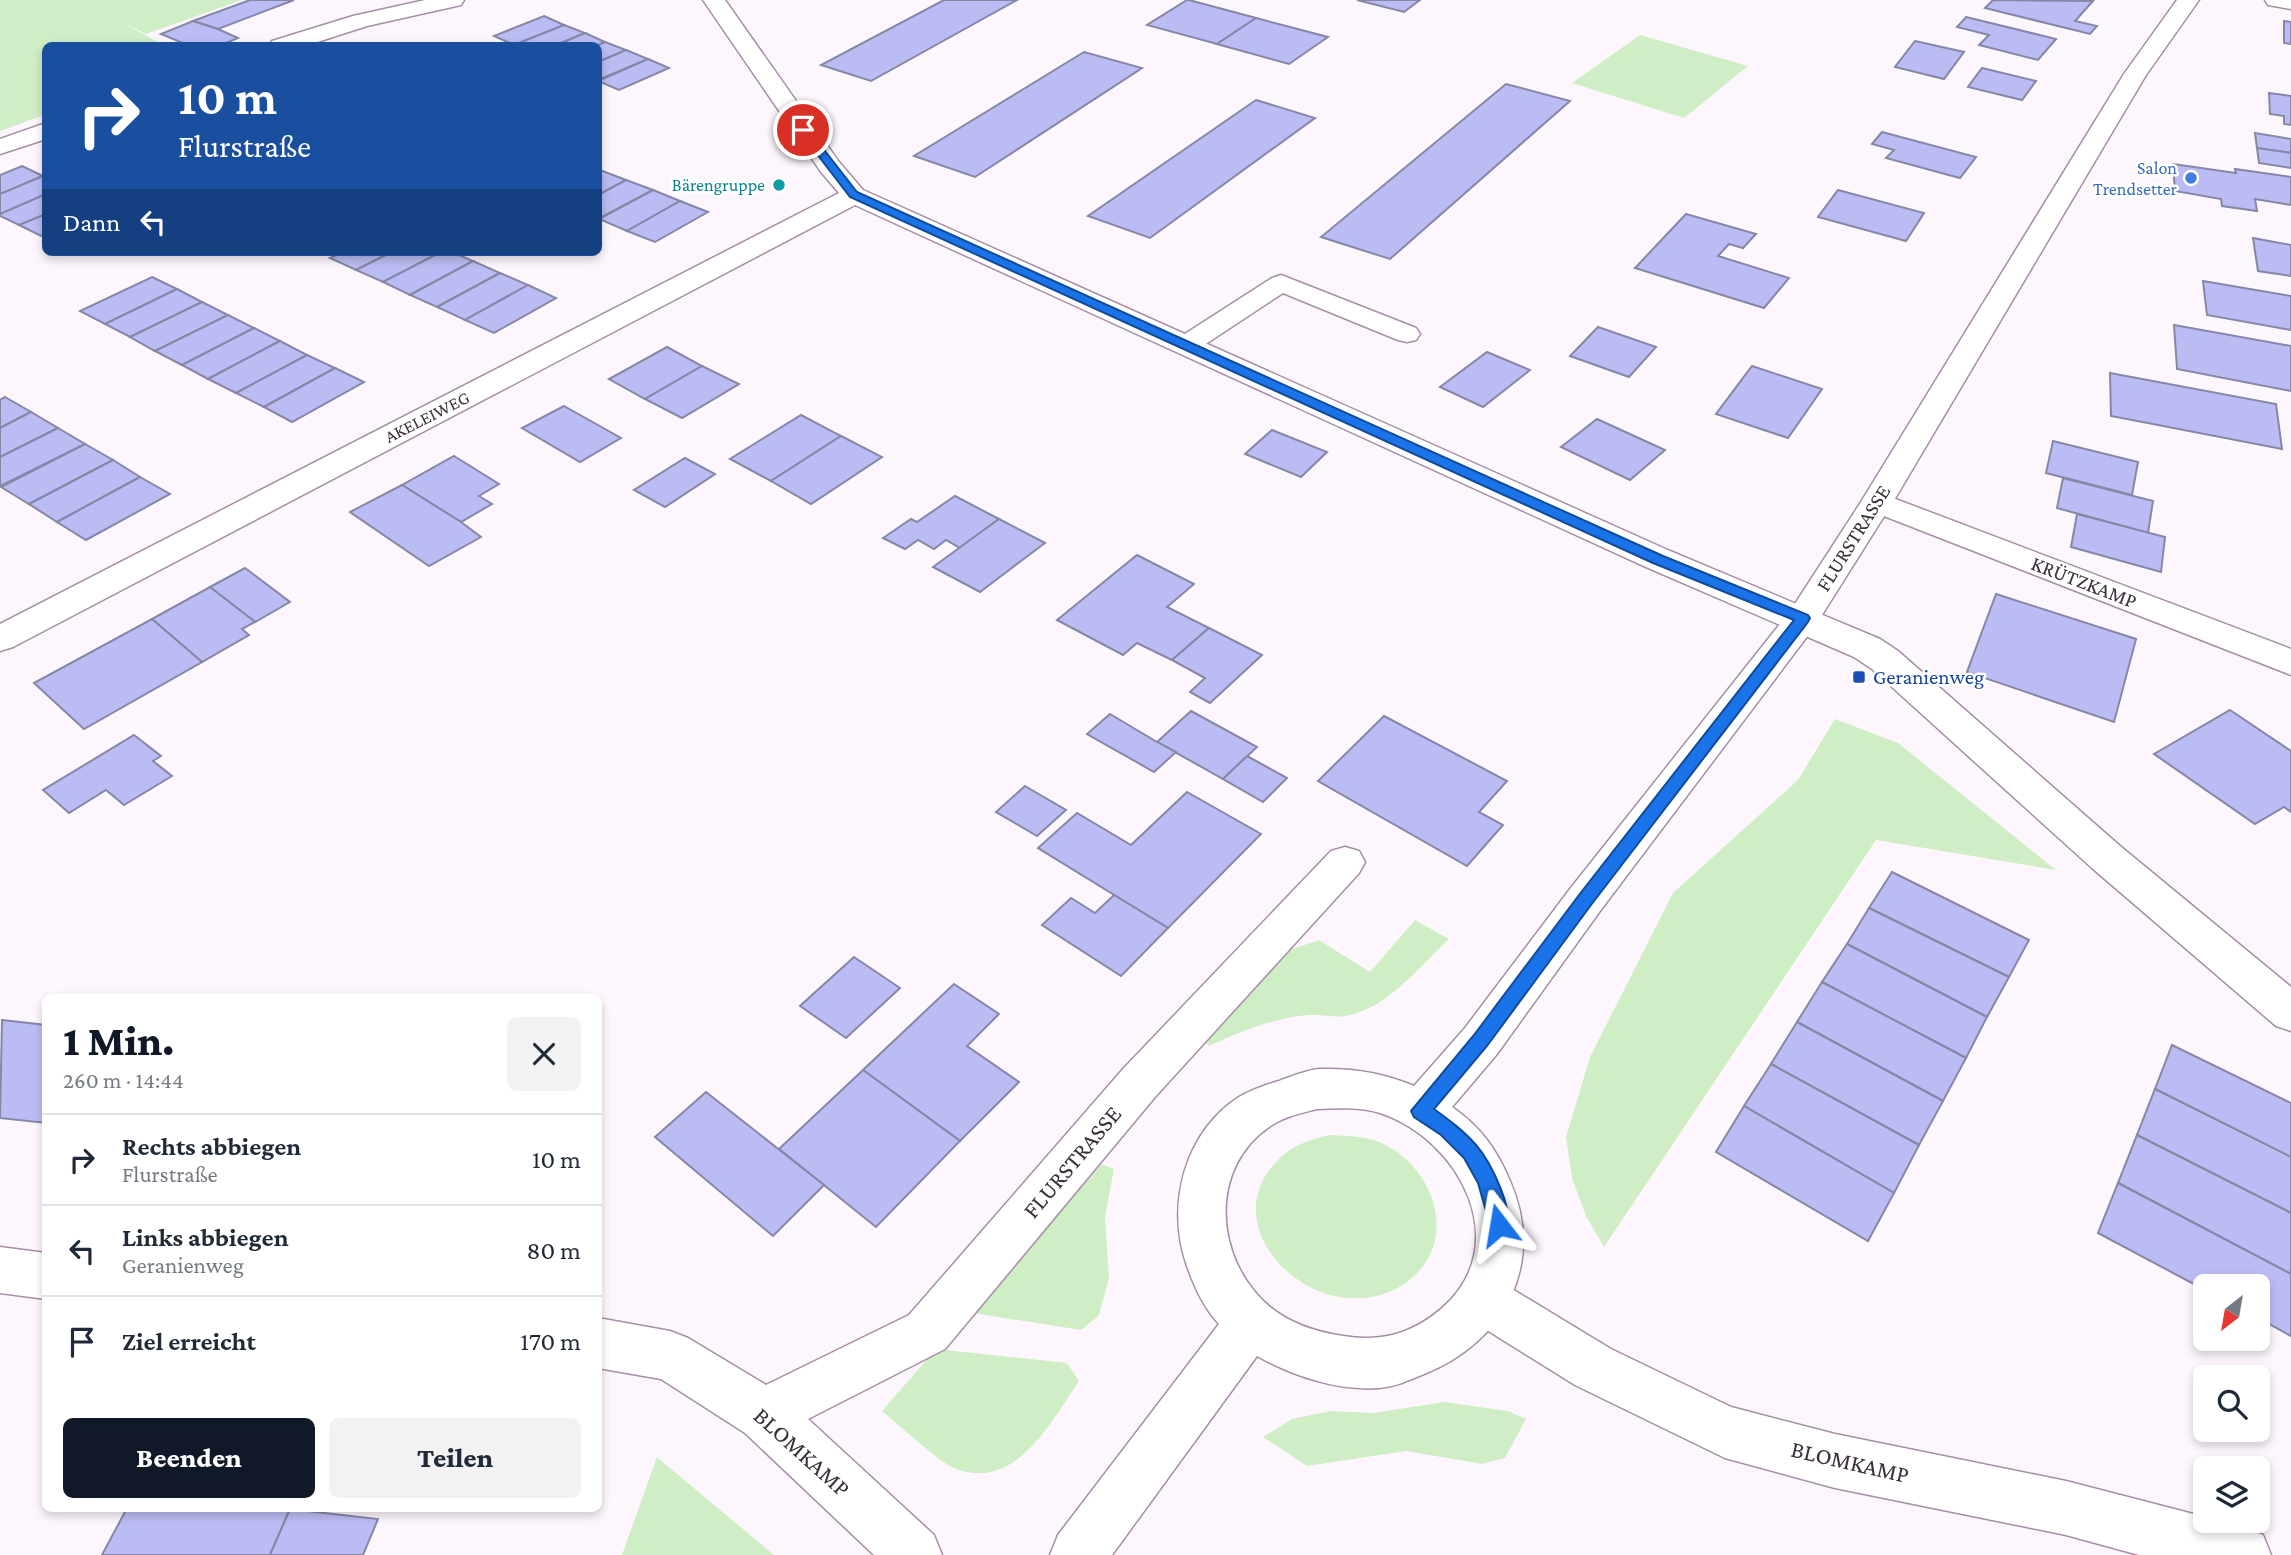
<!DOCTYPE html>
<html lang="de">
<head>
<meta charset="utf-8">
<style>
  :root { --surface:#fff; --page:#f2f2f3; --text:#1f2937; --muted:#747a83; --line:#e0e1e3; --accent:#111827 }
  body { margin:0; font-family:"Crimson Pro",serif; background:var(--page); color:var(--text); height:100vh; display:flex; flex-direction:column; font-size:26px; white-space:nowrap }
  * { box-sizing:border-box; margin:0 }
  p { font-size:23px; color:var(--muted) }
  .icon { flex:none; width:38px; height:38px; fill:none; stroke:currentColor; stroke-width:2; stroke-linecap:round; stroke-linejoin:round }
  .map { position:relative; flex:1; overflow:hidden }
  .drawer { position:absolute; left:42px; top:994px; width:560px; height:518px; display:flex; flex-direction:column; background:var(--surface); border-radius:10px; box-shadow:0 4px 10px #0003 }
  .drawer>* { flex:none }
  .banner { position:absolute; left:42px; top:42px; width:560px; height:214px; border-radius:10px; box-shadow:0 4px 10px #0003; background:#1a4fa0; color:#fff; overflow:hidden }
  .needle { width:46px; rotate:211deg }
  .buttons { position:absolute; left:2193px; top:1274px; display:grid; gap:14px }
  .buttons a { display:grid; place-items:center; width:77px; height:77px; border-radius:10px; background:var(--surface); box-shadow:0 4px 10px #0003; font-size:35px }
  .pin { position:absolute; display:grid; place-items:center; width:60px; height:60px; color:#fff; margin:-30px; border:4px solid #fff; border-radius:50%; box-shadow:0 2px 7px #0007 }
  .me { position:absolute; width:77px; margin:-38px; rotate:346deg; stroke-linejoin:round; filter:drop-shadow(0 0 5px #0008) }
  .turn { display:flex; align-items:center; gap:24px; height:147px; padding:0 21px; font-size:32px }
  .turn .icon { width:91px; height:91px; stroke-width:2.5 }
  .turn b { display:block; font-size:49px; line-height:60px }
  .then { display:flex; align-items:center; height:66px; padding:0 21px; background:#0003; gap:14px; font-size:26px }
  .round { display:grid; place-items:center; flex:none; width:74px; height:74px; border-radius:10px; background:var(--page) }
  .summary { display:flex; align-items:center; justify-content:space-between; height:119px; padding:0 21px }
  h1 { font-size:42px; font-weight:800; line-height:52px; color:var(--accent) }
  .primary-button { display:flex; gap:14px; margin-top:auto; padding:14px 21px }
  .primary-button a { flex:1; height:80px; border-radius:10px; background:var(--accent); color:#fff; font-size:28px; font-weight:800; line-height:80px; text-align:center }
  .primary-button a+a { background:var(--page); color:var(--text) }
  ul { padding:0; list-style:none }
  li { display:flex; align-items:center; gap:21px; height:91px; padding:0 21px; border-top:2px solid var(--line) }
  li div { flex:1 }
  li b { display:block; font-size:26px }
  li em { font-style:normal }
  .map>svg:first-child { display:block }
</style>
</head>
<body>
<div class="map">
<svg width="2291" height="1555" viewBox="0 0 2291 1555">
  <rect width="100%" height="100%" fill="#fdf7fd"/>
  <g fill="#d0eec6">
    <path d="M0,0h242l-96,34 -24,-12 41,23 -117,1 -1,69 -45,16z"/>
    <path d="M1640,35l108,31 -64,52 -112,-35z"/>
    <path d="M1835,719l63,24 158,127 -180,-30 -272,407 -18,-31 -14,-38 -6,-41 24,-80 83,-164 125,-113z"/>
    <path d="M1415,920l34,19c-29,27 -63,71 -104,77 -12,2 -25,-2 -38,-1 -35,4 -67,16 -98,31l-7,-9 78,-84 39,-13 51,32z"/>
    <path d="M1329,1135c16,1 33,1 48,6 46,18 77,76 49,121 -14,21 -37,34 -62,36 -78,7 -151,-88 -78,-145 12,-10 28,-14 43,-18z"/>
    <path d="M1102,1164l12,5 -9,48 4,61 -10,37 -18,15 -109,-17z"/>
    <path d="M936,1349l131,14 12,18c-28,41 -64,112 -125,87 -15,-6 -56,-44 -72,-57z"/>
    <path d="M1444,1402l64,9 18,8 -21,39 -23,6 -76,-13 -99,15 -44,-29 29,-18 39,-8 42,2z"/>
    <path d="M657,1457l117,98h-152z"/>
  </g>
  <g fill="#bcbcf4" stroke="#8687a7" stroke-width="2">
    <path d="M250,0h44l-76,29 -25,-8z"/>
    <path d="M944,0h73l-146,81 -50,-16z"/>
    <path d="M1187,0h2l67,18 -39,26 -70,-19z"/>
    <path d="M1357,0h63l-16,12z"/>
    <path d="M1993,0l100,1 -18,20 22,5 -7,8 -105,-26z"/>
    <path d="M544,16l20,9 -50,20 -20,-9z"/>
    <path d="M1966,17l90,22 -18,21 -59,-15 10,-10 -32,-8z"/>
    <path d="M1256,18l72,19 -39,27 -72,-20z"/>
    <path d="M193,21l25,8 20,9 -19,8h-29l-29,-12z"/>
    <path d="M2284,21l7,1v22l-7,-1z"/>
    <path d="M564,25l21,8 -31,13 -40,-1z"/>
    <path d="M585,33l20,9 -9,4h-42z"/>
    <path d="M1915,41l49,11 -20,27 -49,-12z"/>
    <path d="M605,42l21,8 -28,12v-16h-2z"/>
    <path d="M626,50l22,9 -50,21v-18z"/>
    <path d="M1084,52l58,16 -167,109 -61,-21z"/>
    <path d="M648,59l21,9 -50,22 -21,-9z"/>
    <path d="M1982,68l54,13 -14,19 -54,-13z"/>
    <path d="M1506,84l64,17 -180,158 -69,-22z"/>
    <path d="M2269,93l22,3v29l-7,-1v-8l-14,-2z"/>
    <path d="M1256,100l59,18 -165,120 -62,-22z"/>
    <path d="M1882,132l94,25 -16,21 -74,-20 8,-8 -22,-6z"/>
    <path d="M2255,133l36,6v14l-34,-5z"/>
    <path d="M2257,148l34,5v15l-32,-5z"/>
    <path d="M2173,164l63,9 -1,-4 56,8v28l-36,-6 2,12 -35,-5 -1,-7 -46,-8z"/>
    <path d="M22,166l21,10 -43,18v-19z"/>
    <path d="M598,170h2l26,10 -28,15z"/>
    <path d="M43,176l3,18 -46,20v-20z"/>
    <path d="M626,180l27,10 -55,29v-24z"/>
    <path d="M653,190l27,11 -53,30 -28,-12z"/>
    <path d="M1838,190l86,23 -18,28 -88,-24z"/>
    <path d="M46,194v20l-27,11 -19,-9v-2z"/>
    <path d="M680,201l28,11 -53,30 -28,-11z"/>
    <path d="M46,214v20l-5,2 -22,-11z"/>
    <path d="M1686,214l70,20 -13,14 -14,-4 -11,12 71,22 -25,30 -129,-40z"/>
    <path d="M2253,238l38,7v31l-33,-5z"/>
    <path d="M343,252h49l-36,18 -26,-12z"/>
    <path d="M392,252h49l-58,30 -27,-12z"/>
    <path d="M441,252h11l21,9 -63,34 -27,-13z"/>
    <path d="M473,261l27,12 -63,34 -27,-12z"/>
    <path d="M500,273l28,12 -63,35 -28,-13z"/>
    <path d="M152,277l25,12 -72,35 -25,-13z"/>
    <path d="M2203,281l88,15v34l-84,-15z"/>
    <path d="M528,285l28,13 -62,35 -29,-13z"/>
    <path d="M177,289l25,13 -72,35 -25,-13z"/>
    <path d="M202,302l26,13 -73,36 -25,-14z"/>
    <path d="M228,315l26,13 -72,37 -27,-14z"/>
    <path d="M2174,325l117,21v45l-114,-22z"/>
    <path d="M1598,327l58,20 -27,30 -59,-21z"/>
    <path d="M254,328l26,13 -72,38 -26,-14z"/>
    <path d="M280,341l27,14 -71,38 -28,-14z"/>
    <path d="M667,347l35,19 -57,33 -36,-20z"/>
    <path d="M1487,352l43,18 -47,37 -43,-20z"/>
    <path d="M307,355l28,13 -71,39 -28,-14z"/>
    <path d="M702,366l37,18 -57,34 -37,-19z"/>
    <path d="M1752,366l70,23 -34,49 -72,-24z"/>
    <path d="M335,368l29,14 -72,40 -28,-15z"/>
    <path d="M2110,373l166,31 6,45 -171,-33z"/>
    <path d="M5,397l26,15 -31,16v-28z"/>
    <path d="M564,406l57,32 -41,24 -58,-34z"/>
    <path d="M31,412l27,16 -58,29v-29z"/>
    <path d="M801,415l40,21 -70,45 -41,-22z"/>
    <path d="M1597,419l68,31 -35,30 -69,-33z"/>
    <path d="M58,428l27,16 -85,42v-29z"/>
    <path d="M1272,430l55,22 -26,25 -56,-23z"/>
    <path d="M841,436l41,21 -71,47 -40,-23z"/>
    <path d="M2053,441l85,21 -6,33 -86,-22z"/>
    <path d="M85,444l28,16 -84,44 -28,-17z"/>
    <path d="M454,456l45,28 -20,12 13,8 -31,18 -59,-37z"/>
    <path d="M685,458l30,16 -50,33 -31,-17z"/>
    <path d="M113,460l27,17 -83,45 -28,-18z"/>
    <path d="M140,477l30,17 -84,46 -29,-18z"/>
    <path d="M2063,478l90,23 -5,32 -91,-25z"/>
    <path d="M402,485l59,37 20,15 -52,29 -79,-54z"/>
    <path d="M955,496l44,23 -39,29 -14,-8 -12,9 -16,-9 -13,9 -22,-11 28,-19 6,3z"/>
    <path d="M2077,514l88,23 -4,35 -90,-25z"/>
    <path d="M999,519l46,24 -65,49 -47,-25z"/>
    <path d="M1137,555l57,29 -27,23 42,21 -37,32 -35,-17 -14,12 -66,-35z"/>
    <path d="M245,568l45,34 -35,20 -45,-35z"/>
    <path d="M210,587l45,35 -13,7 7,6 -47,27 -50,-43z"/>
    <path d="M1996,594l140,45 -22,83 -147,-50z"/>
    <path d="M152,619l50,43 -118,67 -50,-46z"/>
    <path d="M1209,628l53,27 -52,48 -20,-11 15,-14 -33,-18z"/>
    <path d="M2230,710l61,41v61l-7,-5 -29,17 -101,-70z"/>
    <path d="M1191,711l66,36 -34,32 -66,-37z"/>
    <path d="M1110,714l47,28 19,10 -22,20 -67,-38z"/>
    <path d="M1384,716l123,65 -28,31 24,13 -36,41 -149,-85z"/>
    <path d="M134,735l27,21 -8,5 19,15 -48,29 -18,-15 -37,23 -26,-23z"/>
    <path d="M1247,756l40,22 -24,24 -40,-23z"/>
    <path d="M1025,786l41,24 -29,26 -41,-24z"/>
    <path d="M1187,792l74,42 -93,94 -130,-80 39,-35 54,32z"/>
    <path d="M1892,872l137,68 -20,37 -140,-69z"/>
    <path d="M1114,895l54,33 -47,48 -79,-51 29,-27 24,15z"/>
    <path d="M1869,908l140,69 -22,40 -140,-73z"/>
    <path d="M1847,944l140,73 -21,41 -144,-76z"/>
    <path d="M854,957l46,31 -54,50 -46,-32z"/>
    <path d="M1822,982l144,76 -23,43 -146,-79z"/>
    <path d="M954,984l45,30 -32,32 52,36 -59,59 -97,-71z"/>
    <path d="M2,1020l44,5v98l-46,-5z"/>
    <path d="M1797,1022l146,79 -24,44 -148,-81z"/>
    <path d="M2172,1045l119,58v54l-136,-68z"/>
    <path d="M1771,1064l148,81 -25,48 -150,-87z"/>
    <path d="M863,1070l97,71 -84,86 -97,-78z"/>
    <path d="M2155,1089l136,68v56l-154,-78z"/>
    <path d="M706,1092l118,93 -51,51 -118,-99z"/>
    <path d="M1744,1106l150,87 -26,48 -152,-89z"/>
    <path d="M2137,1135l154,78v61l-173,-91z"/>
    <path d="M2118,1183l173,91v62l-33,-18v-32h-53v4l-107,-57z"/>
    <path d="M127,1508h156l7,1 -20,46h-168z"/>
    <path d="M290,1509l88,10 -15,36h-93z"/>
  </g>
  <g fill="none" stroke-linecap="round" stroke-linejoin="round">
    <defs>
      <path id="lane" d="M1281,275l135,53 4,6 -4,6 -9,2 -9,-2 -115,-47 -88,58 -9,2 -9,-2 -4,-6 4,-6 95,-61z"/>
      <g id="street">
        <path d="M425,0h39l-3,5 -94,21 -62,20h-36l3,-5 81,-25z"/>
        <path d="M703,0h22l114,162 24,28 807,361 210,88 18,12 222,195 171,141v44l-15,-5 -184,-158 -220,-199 -18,-12 -208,-90 -791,-362 -842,442 -13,4v-27l839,-431 -18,-21z"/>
        <path d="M2265,0h26v9l-23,-4z"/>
        <path d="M46,123v16l-46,15v-15z"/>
        <path d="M1877,492l414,157v26l-425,-166 -5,-7 5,-7z"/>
        <path d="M1345,847l14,4 6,11 -6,11 -204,224 -210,252 -137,70 126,116 8,20h-68l-129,-122 -84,-54 -63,-11v-50l72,13 18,7 78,47 143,-70 214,-246 208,-218z"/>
        <path d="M0,1247l46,6v46l-46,-6z"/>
        <path d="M1484,1276l18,7 109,66 120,58 104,27 231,47 139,36v4c21,0 39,6 58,14l8,20h-132l-73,-20 -231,-47 -110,-30 -150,-73 -109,-68 -7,-17 7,-17z"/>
      </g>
      <path id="secondary" d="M2177,0h22l-53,75 -253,427 -78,124 -215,285 -103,143 -45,53c29,20 45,43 58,74 36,82 -5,161 -86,193 -15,6 -29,13 -45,14 -42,3 -86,-12 -122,-32l-145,199h-62l8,-20 161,-211c-16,-17 -26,-40 -33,-61 -20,-59 -1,-131 53,-166 12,-7 26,-12 40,-16 13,-5 28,-11 41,-12 33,-1 64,4 94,17l51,-58 105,-139 221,-279 70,-108 263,-428zM1317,1109c21,-1 44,-2 63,4 81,27 135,133 61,196 -29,25 -60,33 -98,27 -27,-4 -52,-12 -73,-29 -56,-47 -63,-140 2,-182 14,-9 30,-12 45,-16z"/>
    </defs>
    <use href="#lane" stroke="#a78ea7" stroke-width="3"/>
    <use href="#street" stroke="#a78ea7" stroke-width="3"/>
    <use href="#secondary" stroke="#a78ea7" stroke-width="3"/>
    <use href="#lane" fill="#fff" fill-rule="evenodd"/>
    <use href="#street" fill="#fff" fill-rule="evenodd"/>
    <use href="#secondary" fill="#fff" fill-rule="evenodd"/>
  </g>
  <path fill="#1a73e8" stroke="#114b97" stroke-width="2" d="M800,128h7l50,64 806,364 145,59 2,3 -2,4 -217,283 -104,141 -53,63c15,11 30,22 42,36 14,16 40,67 30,87l-7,3 -7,-3 -14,-49 -14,-25 -23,-23 -27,-18 -3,-6 63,-76 105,-140 215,-275 -141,-57 -803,-366 -50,-65z"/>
  <circle fill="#3f7fe0" stroke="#fff" stroke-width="2.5" cx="2191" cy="178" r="7"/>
  <circle fill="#0f9aa8" stroke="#fff" stroke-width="2.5" cx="779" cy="185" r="7"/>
  <rect fill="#1a4fb4" stroke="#fff" stroke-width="2.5" x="1852" y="670" width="14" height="14" rx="3.5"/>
  <g text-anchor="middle" stroke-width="5" stroke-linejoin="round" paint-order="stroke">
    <g font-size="18" fill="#366cbe" stroke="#fff" text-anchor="end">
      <text x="2177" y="174">Salon<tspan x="2177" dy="21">Trendsetter</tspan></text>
    </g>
    <g font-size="18" fill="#0d838f" stroke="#fff" text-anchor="end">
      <text x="765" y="191">Bärengruppe</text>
    </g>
    <g font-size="18" fill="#3b303b" stroke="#fff">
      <text transform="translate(427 417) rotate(-27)" y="6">AKELEIWEG</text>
    </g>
    <g font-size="21" fill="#3b303b" stroke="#fff">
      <text transform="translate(1853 538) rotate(-58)" y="7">FLURSTRASSE</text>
      <text transform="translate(2084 582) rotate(21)" y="7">KRÜTZKAMP</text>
    </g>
    <g font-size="21" fill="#164399" stroke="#fff" text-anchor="start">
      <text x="1873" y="684">Geranienweg</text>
    </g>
    <g font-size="24" fill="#3b303b" stroke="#fff">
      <text transform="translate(1072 1162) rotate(-50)" y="8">FLURSTRASSE</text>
      <text transform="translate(802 1452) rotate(42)" y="8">BLOMKAMP</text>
      <text transform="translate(1850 1462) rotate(13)" y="8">BLOMKAMP</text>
    </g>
  </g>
</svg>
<div class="buttons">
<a><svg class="needle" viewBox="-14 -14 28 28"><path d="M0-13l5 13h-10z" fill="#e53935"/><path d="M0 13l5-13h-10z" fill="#747a83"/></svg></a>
<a><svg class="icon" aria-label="search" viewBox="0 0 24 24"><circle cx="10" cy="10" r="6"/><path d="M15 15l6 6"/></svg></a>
<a><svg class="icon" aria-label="layers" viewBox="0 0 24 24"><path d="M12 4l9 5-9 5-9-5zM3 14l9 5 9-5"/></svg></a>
</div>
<div class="pin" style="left:803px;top:130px;background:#d93025"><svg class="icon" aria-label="arrive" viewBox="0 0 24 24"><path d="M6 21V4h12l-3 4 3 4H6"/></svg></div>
<svg class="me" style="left:1499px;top:1225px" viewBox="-20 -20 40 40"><path d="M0-17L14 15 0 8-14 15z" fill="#1a73e8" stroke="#fff" stroke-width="4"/></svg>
<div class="banner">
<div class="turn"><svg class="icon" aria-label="right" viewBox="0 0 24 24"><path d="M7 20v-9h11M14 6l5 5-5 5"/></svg><div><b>10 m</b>Flurstraße</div></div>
<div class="then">Dann<svg class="icon" aria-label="left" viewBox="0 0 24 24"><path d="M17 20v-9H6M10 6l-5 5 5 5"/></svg></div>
</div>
<section class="drawer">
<div class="summary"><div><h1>1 Min.</h1><p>260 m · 14:44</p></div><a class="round"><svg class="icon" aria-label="close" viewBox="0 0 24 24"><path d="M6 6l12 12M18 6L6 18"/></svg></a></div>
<ul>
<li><svg class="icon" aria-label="right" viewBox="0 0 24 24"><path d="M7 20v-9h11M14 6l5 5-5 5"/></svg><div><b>Rechts abbiegen</b><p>Flurstraße</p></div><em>10 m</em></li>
<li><svg class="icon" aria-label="left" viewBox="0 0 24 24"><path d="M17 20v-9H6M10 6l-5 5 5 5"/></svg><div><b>Links abbiegen</b><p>Geranienweg</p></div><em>80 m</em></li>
<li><svg class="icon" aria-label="arrive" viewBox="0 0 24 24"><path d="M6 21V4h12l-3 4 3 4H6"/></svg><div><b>Ziel erreicht</b></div><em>170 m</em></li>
</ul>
<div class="primary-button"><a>Beenden</a><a>Teilen</a></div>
</section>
</div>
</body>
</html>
